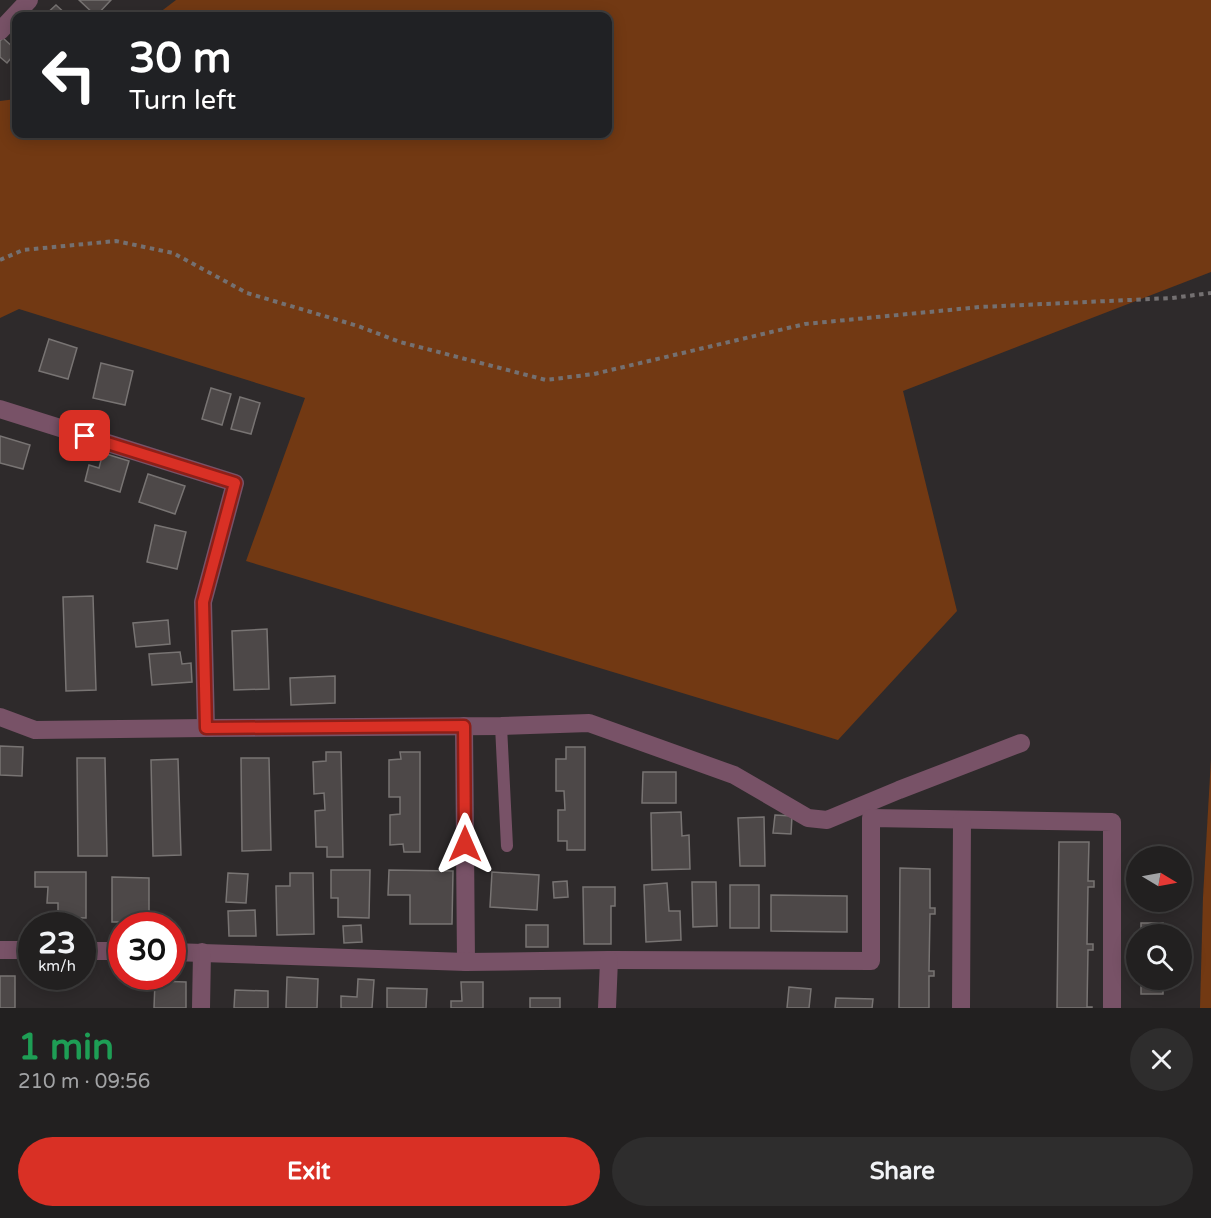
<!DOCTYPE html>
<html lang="en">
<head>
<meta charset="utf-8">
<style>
  :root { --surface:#222020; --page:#2e2d2d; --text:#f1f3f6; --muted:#a2a3a5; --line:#3f3e3e; --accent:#d93025 }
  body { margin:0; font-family:"Varela Round",sans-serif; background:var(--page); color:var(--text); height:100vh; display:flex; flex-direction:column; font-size:22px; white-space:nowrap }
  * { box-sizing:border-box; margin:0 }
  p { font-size:20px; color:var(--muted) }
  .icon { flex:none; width:33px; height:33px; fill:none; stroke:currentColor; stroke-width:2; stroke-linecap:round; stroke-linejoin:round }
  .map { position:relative; height:1008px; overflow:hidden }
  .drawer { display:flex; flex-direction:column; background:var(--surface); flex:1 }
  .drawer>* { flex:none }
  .hud { position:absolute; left:12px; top:12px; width:600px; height:126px; border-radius:12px; box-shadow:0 3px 15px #0003,0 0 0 2px var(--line); background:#202124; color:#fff; overflow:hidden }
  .needle { width:39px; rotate:100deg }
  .buttons { position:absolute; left:1126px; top:846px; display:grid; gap:12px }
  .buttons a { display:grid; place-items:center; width:66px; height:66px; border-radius:50%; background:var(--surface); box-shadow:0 3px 15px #0003,0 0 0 2px var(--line); font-size:30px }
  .speed { position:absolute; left:18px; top:912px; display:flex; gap:12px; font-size:30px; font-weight:700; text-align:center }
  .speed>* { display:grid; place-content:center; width:78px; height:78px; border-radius:50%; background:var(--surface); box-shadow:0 3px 15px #0003,0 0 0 2px var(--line); line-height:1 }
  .speed small { font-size:15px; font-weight:400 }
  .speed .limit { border:9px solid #d22; background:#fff; color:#111 }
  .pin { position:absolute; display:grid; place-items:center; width:51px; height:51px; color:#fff; margin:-26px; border-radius:12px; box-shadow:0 3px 9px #0006 }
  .me { position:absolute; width:66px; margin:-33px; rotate:0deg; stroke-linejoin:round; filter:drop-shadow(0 0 4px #0008) }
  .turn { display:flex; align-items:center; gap:21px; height:126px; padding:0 18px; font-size:27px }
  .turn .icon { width:78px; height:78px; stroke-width:2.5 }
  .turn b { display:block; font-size:42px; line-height:51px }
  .round { display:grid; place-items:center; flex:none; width:63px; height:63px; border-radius:32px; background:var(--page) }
  .headline { display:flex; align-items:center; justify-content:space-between; height:102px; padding:0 18px }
  h1 { font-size:36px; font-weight:800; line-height:45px; color:#1e9e55 }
  .cta { display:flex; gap:12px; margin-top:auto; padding:12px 18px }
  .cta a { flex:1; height:69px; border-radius:36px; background:var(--accent); color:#fff; font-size:24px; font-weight:800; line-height:69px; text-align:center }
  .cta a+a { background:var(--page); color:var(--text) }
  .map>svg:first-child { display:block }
</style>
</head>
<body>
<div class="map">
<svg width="1211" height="1008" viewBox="0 0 1211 1008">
  <rect width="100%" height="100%" fill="#2e2a2b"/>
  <g fill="#723913">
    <path d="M176,0h1035v272l-308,119 54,220 -119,129 -592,-179 59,-163 -286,-89 -19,9v-217l16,-2v35h592v-118h-453z"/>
    <path d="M1211,759v249h-11l3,-111z"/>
  </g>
  <g fill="#4d4848" stroke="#787473" stroke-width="1.5">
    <path d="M79,0h32l-15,16z"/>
    <path d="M56,5l12,11h-24z"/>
    <path d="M3,38l13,12v2l-9,11 -7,-6v-16z"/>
    <path d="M49,339l28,9 -9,31 -29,-8z"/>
    <path d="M101,363l32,8 -8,34 -32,-7z"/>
    <path d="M211,388l20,6 -9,31 -20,-6z"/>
    <path d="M240,397l20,6 -9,31 -20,-5z"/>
    <path d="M0,436l30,9 -7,24 -23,-6z"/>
    <path d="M103,453l26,8 -9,31 -35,-11 4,-16 10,3z"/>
    <path d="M148,474l37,12 -10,28 -36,-12z"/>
    <path d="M155,525l31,7 -9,37 -30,-7z"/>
    <path d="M93,596l3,94 -30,1 -3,-94z"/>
    <path d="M168,620l2,24 -34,3 -3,-24z"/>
    <path d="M267,629l2,60 -35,1 -2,-59z"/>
    <path d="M180,652l2,12 9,-1 1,19 -40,3 -3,-31z"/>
    <path d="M335,676v27l-44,2 -1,-27z"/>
    <path d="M0,746l23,1 -1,29 -22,-1z"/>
    <path d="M566,747h19v103h-18v-9h-9v-31h7l-1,-19h-8v-32h10z"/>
    <path d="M326,752h15l2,105h-16v-10h-11l-1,-36 10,-1 -1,-17 -10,1 -1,-32 13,-1z"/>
    <path d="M400,752h20v100h-16l-1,-8 -13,1v-30l10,-1v-17h-11v-37l12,-1z"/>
    <path d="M77,758h28l2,98h-29z"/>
    <path d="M241,758h28l2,92 -29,1z"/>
    <path d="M178,759l3,96 -28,1 -2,-96z"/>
    <path d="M643,772h33v31h-34z"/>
    <path d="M681,812l1,24 7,-1 1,34 -38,1 -1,-57z"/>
    <path d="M775,815l17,1 -1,18 -18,-1z"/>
    <path d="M764,817l1,49h-25l-2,-48z"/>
    <path d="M1059,842h30l-1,39h6v6h-6l-1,57h6v6h-5l-1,57h5v1h-35z"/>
    <path d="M1136,855h24l-23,1v41h-1z"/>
    <path d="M900,868l30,1v39h5v6h-5l-1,57h5v5h-5v32h-30z"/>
    <path d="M331,870h39l-1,48 -31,-1v-19h-7z"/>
    <path d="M389,870l64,1 -1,53h-42v-29h-22z"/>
    <path d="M35,872h51v46l-28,-1v-14h-11l1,-16h-13z"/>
    <path d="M492,872l47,3 -2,35 -47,-3z"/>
    <path d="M228,873l20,1 -2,29 -20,-1z"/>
    <path d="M290,873h23l1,61 -37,1 -1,-49h14z"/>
    <path d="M112,877l37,1v44h-37z"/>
    <path d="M567,881l1,16 -14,1 -1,-16z"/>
    <path d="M692,882h24l1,44 -24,1z"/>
    <path d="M667,883l2,28h11l1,29 -35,2 -2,-57z"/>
    <rect x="730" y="885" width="29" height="43"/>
    <path d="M583,887h32v19h-4v38h-27z"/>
    <path d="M771,895l76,1v36l-76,-1z"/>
    <path d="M255,910l1,26h-27l-1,-25z"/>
    <rect x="1141" y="923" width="22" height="11"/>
    <path d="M361,925l1,17 -18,1 -1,-17z"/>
    <rect x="526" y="925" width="22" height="22"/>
    <rect x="0" y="976" width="15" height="32"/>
    <path d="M287,977l31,2 -1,29h-31z"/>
    <path d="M358,979l16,1 -2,28h-31v-12l16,1z"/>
    <rect x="1141" y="980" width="22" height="14"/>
    <path d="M155,981l31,1v26h-32z"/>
    <path d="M461,982h22v26h-32v-7h11z"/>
    <path d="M789,987l22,2 -2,19h-22z"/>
    <path d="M387,988l40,1 -1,19h-39z"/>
    <path d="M235,990l33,1v17h-34z"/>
    <rect x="530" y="998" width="30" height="10"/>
    <path d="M836,998l37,1 -1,9h-37z"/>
  </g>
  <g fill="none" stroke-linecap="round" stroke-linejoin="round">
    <path stroke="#747071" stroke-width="4" stroke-dasharray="4.5 4.5" stroke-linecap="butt" d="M0,260l23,-10 93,-9 57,12 74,40 111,33 42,16 146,38 48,-6 211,-50 175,-17 192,-9 39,-5"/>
    <path stroke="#785267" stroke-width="12" d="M501,726l6,120"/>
    <g stroke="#785267" stroke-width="18">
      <path d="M0,31l29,-31"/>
      <path d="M0,409l235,74 -32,119 3,126"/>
      <path d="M0,717l35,13 171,-2 295,-2 88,-3 145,52 74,43 19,2 72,-30 122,-47"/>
      <path d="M464,726l2,236"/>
      <path d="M0,950h32"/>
      <path d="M82,951h40"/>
      <path d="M172,952l294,10 143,-2 262,1v-143l241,4v186"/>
      <path d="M201,1008l1,-56"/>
      <path d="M607,1008l2,-48"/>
      <path d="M961,1008l1,-188"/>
    </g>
  </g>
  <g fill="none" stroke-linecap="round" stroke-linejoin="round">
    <defs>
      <path id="route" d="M85,436l150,47 -32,119 3,126 258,-2 1,118"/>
    </defs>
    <use href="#route" stroke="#8d1f18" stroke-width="15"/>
    <use href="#route" stroke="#d93025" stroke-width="10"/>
  </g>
</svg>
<div class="buttons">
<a><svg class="needle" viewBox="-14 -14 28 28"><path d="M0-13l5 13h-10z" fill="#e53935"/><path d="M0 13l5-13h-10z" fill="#a2a3a5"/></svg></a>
<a><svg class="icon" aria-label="search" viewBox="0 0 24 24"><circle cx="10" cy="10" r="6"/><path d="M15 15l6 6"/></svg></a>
</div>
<div class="speed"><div>23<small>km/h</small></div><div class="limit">30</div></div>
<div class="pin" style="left:85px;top:436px;background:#d93025"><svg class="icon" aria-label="arrive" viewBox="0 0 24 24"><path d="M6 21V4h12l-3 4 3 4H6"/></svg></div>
<svg class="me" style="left:465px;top:844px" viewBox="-20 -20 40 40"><path d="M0-17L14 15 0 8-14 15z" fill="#d93025" stroke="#fff" stroke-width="4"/></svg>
<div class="hud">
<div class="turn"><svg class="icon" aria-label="left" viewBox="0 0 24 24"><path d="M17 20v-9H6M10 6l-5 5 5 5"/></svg><div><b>30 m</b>Turn left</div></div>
</div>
</div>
<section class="drawer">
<div class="headline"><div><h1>1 min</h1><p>210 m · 09:56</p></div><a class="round"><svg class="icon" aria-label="close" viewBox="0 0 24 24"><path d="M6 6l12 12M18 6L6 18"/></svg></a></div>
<div class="cta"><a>Exit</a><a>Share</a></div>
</section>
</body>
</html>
